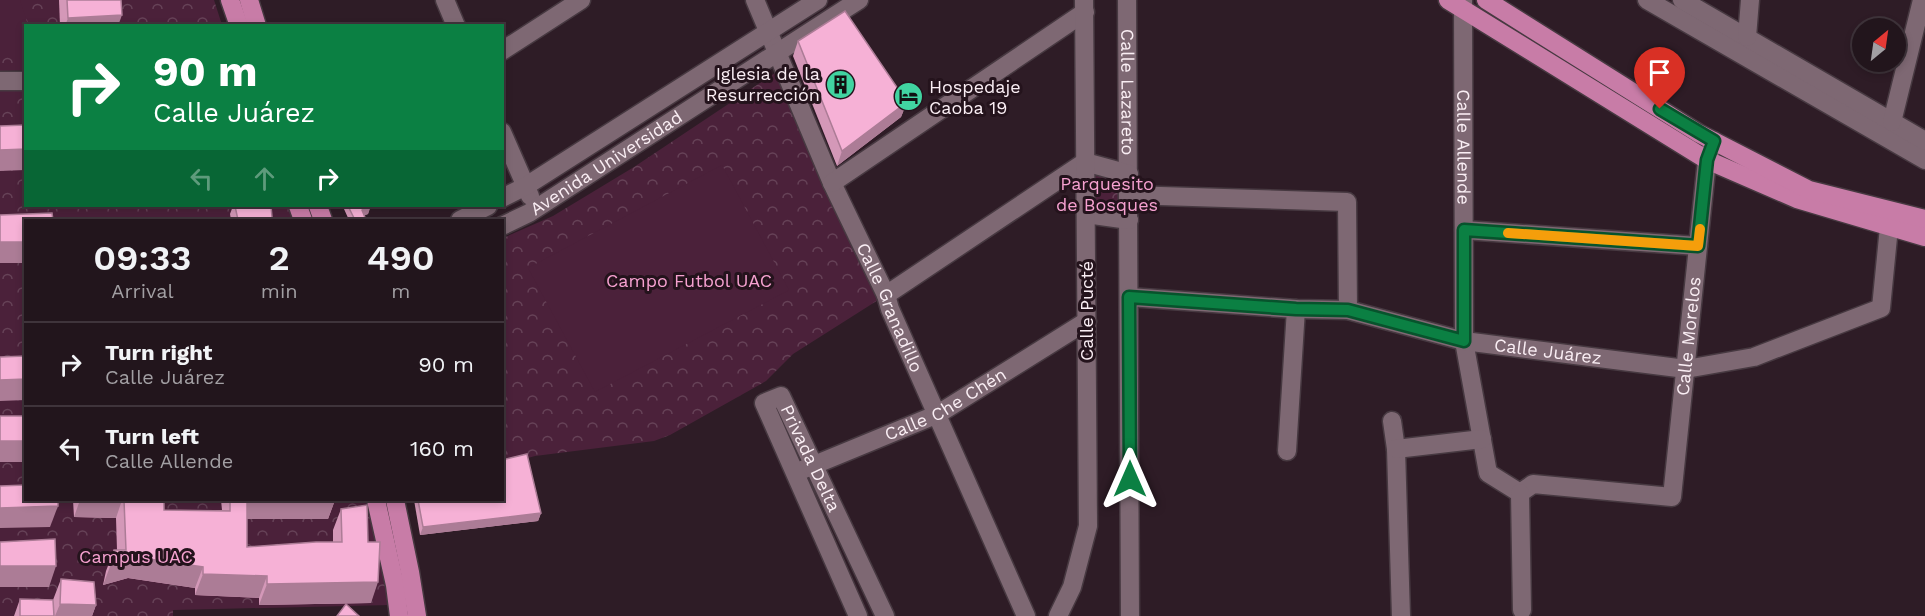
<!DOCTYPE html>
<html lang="en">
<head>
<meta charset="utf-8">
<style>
  :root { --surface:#22151c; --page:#2a1e25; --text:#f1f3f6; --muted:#a29fa3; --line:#3f343b }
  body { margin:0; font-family:"Work Sans",sans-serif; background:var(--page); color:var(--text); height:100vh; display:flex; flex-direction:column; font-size:22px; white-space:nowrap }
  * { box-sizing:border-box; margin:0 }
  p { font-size:20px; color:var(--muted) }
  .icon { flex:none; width:33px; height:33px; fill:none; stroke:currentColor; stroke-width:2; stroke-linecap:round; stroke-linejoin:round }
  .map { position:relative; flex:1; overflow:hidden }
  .drawer { position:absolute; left:24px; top:219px; width:480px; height:282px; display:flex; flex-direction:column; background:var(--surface); border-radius:0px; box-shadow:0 3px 9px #0003,0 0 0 2px var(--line) }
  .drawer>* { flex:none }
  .guide { position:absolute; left:24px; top:24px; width:480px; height:183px; border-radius:0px; box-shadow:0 3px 9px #0003,0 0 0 2px var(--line); background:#0b8043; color:#fff; overflow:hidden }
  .needle { width:39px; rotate:29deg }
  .controls { position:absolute; left:1852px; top:18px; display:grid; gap:12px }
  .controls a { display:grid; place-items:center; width:54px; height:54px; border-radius:50%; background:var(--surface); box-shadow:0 3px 9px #0003,0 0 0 2px var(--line); font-size:30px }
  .pin { position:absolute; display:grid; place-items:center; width:51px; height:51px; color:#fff; margin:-62px -26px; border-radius:50% 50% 50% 0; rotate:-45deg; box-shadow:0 0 6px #0007 }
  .pin .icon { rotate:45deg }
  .me { position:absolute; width:66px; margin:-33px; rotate:0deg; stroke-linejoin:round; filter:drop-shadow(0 0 4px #0008) }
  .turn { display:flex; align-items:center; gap:21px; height:126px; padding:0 30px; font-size:27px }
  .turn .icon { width:78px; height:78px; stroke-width:2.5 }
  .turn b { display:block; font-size:42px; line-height:51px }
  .lanes { display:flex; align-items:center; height:57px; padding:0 30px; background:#0003; justify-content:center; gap:30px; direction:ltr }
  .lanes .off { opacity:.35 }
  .eta { display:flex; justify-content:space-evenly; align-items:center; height:102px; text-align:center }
  .eta b { font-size:36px; font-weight:600; line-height:42px }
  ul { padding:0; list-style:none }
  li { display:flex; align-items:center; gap:18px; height:84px; padding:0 30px; border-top:2px solid var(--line) }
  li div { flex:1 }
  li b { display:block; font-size:22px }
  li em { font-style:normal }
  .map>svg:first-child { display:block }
</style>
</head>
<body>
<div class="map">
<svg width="1925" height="616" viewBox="0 0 1925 616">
  <defs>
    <pattern id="park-crowns" width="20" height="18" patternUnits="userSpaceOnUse" patternTransform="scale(1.5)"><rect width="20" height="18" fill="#4b213a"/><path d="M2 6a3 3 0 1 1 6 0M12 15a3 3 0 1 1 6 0" fill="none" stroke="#664257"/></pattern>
  </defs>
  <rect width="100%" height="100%" fill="#2e1c26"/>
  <g fill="url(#park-crowns)">
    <path d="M0,0h214l8,25 -196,1 -1,44 -25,1z"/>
    <path d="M775,73l111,222 -93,59 -27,27 -96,54 -16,6 -119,15 -32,9v-227l50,-22 81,-49z"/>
    <path d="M25,80l1,126h275l5,14h-280v280h342l21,105 -216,5v6h-173v-535z"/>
    <path d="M1088,164l38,12 1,41 -39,-4z"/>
  </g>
  <g fill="#4b213a">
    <path d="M0,0h20l8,25 -2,1 -1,29h-25z"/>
    <path d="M722,165l67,125 -194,102 -67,-124z"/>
  </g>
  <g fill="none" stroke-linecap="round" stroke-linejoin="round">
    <defs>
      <g id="minor">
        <path d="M445,0l11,26"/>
        <path id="s1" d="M755,0l77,183 54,112 4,14 136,307"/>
        <path id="s2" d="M1127,0l3,616"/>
        <path id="s3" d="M1463,0l1,341 24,132 32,20 13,-9 139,13 35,-337 7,-19"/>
        <path d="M1647,0l278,160"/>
        <path d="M1682,0l243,141"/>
        <path d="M1747,37l3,-37"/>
        <path d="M502,51l79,-51"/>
        <path d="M0,81h26"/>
        <path d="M1892,122l30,-122"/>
        <path d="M502,132l28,64"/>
        <path d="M832,183l253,-171"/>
        <path d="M1129,195l218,7 1,108"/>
        <path d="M502,198l24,-12 292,-186"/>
        <path d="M1086,214l43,6"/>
        <path d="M460,220l28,-14"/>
        <path id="s4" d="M502,226l27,-13 330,-213"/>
        <path d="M1464,230l234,16"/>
        <path d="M886,295l199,-133 44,12"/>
        <path id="s5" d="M1129,297l167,12 52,1 116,31 222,28 68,-12 127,-49 8,-81"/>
        <path d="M1392,421l4,28 5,167"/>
        <path d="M1396,449l86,-10"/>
        <path d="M1287,451l9,-142"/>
        <path id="s6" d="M802,470l136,-56 149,-93"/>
        <path d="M1520,493l2,117"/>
        <path id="s7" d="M858,616l-94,-213 17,-7 104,220"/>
        <path d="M1058,616l14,-29 16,-61 -4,-526"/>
      </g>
      <g id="major">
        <path d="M230,0l9,26"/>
        <path d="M249,0l8,26"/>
        <path d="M1448,0l259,160 90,39 128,38"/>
        <path d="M1486,0l212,133 111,57 116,29"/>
        <path d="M298,206l5,14"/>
        <path d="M318,206l5,14"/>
        <path d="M376,500l19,85 4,31"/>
        <path d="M395,500l15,72 7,44"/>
      </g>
    </defs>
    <use href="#minor" stroke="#473941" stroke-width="21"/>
    <use href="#major" stroke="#473941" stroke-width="21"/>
    <use href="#minor" stroke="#7e6873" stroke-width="18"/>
    <use href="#major" stroke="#c87ca7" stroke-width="18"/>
  </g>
  <g fill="#d498b8">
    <path d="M59,0h62l-3,26h-58z"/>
    <path d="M798,41l109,61 -6,15 -64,49 -44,-110z"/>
    <path d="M233,206h38l1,11 1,3h-42l-1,-6z"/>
    <path d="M345,206h25l-2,8 -4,1 2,5h-17l-5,-11z"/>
    <path d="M73,500h91v10h58l-1,-10h114l-7,19h-81v28l86,-5v-12l8,-21 27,33 3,61 -112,2v-7l-64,-3v-7l-67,-10 -25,7 3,-14 8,-21h3l-1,-32 -42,-1z"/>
    <path d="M414,500h88l39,13 -3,8 -118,14z"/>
    <path d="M61,579l35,26 -4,11h-78l6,-17 33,1z"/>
  </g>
  <g fill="#ac7c96">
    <path d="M122,15l-4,11h-53l3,-8z"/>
    <path d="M907,102l-6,15 -64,49 5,-15z"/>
    <path d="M26,149l-1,21 -25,1v-21z"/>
    <path d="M371,206l-3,8 -9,4 3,-8z"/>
    <rect x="0" y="242" width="26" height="21"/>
    <path d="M26,379v21l-26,1v-21z"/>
    <path d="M0,441h26v18l-2,3h-24z"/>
    <path d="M80,500h42l-6,18 -42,-1z"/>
    <path d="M246,500h89l-7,19h-89z"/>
    <path d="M58,506l-8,21 -50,1v-20z"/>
    <path d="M541,513l-3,8 -118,14 3,-8z"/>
    <path d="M135,557l68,10 -8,21 -67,-10 -25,7 8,-21z"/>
    <path d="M0,566h56l-7,21h-49z"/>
    <path d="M203,574l64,2 -8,22 -64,-3z"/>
    <path d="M378,582l-7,21 -112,2 8,-21z"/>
    <path d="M60,604l36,1 -4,11h-37z"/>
  </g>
  <g fill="#f6b1d6" stroke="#ac7c96" stroke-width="1.5">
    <path d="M67,0h54l1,15 -54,3z"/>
    <path d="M845,11l62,91 -65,49 -44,-110z"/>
    <path d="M26,125v24l-26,1v-24z"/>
    <path d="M235,206h36l1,11 1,3h-35z"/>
    <path d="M348,206h22l-8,4 4,10h-11z"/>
    <path d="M52,213l1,7h-27v22h-26v-27z"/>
    <path d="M26,356v23l-26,1v-23z"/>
    <rect x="0" y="416" width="26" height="25"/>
    <path d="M527,454l14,59 -118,14 -5,-27h84v-40z"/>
    <path d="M26,485v15h32v6l-58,2v-22z"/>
    <path d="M124,500h40v10l66,1v-11h17v47l69,-5h26l-1,-33 26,-4 1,37h12l-2,40 -111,2v-8l-64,-2v-7l-68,-10 -24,7 3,-14h12z"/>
    <path d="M55,539l1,27h-56v-24z"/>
    <path d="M61,579l33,3 2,23 -36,-1z"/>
    <path d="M20,599l33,1 1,16h-34z"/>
    <path d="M346,604l13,12h-22z"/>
  </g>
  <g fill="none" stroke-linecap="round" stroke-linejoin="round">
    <defs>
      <path id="route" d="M1130,479l-1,-182 167,12 52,1 116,31v-111l234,16 9,-86 7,-19 -54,-32"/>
    </defs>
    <use href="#route" stroke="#07532c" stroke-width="15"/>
    <use href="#route" stroke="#0b8043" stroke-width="10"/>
    <path stroke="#f59e0b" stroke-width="10" d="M1508,233l190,13 2,-17"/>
  </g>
  <defs>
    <symbol id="building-disc" viewBox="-11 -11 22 22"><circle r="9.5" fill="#41d4a1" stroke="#24131c"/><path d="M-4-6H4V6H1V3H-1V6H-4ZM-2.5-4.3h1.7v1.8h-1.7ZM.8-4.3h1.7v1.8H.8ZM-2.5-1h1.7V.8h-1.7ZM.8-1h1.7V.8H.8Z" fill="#111"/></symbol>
    <symbol id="hotel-disc" viewBox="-11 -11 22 22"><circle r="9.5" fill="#41d4a1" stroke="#24131c"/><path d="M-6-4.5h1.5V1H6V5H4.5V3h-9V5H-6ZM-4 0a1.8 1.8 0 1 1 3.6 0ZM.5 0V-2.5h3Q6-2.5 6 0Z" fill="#111"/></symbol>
  </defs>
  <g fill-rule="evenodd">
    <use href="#building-disc" x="824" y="68" width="33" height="33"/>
    <use href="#hotel-disc" x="892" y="80" width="33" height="33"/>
  </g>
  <g text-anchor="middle" stroke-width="6" stroke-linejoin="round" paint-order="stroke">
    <g font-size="18" fill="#faeef4" stroke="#24131c" text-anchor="end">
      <text x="820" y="80">Iglesia de la<tspan x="820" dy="21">Resurrección</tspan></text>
      <text x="929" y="93" text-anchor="start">Hospedaje<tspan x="929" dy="21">Caoba 19</tspan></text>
    </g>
    <g font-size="18" fill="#faeef4" stroke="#24131c">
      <text dy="6" stroke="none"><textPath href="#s2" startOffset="92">Calle Lazareto</textPath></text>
      <text dy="6" stroke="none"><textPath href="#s3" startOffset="147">Calle Allende</textPath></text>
      <text dy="6" stroke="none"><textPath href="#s4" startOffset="122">Avenida Universidad</textPath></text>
      <text dy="6" stroke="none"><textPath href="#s1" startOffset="336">Calle Granadillo</textPath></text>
      <text transform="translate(1087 311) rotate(-90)" y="6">Calle Pucté</text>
      <text dy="6" stroke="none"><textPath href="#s3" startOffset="830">Calle Morelos</textPath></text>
      <text dy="6" stroke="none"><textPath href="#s5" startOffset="424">Calle Juárez</textPath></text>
      <text dy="6" stroke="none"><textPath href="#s6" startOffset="158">Calle Che Chén</textPath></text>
      <text dy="6" stroke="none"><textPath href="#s7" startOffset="320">Privada Delta</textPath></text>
    </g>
    <g font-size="18" fill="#f6a1d0" stroke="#24131c">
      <text x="1107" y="190">Parquesito<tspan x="1107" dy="21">de Bosques</tspan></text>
      <text x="689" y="287">Campo Futbol UAC</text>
      <text x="136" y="563">Campus UAC</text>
    </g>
  </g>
</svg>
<div class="controls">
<a><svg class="needle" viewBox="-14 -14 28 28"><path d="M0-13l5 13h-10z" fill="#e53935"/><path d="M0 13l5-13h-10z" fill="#a29fa3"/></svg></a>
</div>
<div class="pin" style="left:1660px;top:109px;background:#d93025"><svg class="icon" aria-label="arrive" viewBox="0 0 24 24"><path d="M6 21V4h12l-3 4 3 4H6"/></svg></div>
<svg class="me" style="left:1130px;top:479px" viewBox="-20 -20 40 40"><path d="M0-17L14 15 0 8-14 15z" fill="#0b8043" stroke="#fff" stroke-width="4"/></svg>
<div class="guide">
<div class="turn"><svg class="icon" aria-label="right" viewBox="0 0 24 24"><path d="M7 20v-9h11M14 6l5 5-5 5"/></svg><div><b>90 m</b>Calle Juárez</div></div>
<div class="lanes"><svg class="icon off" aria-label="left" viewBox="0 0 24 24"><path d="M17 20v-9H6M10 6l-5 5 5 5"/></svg><svg class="icon off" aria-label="ahead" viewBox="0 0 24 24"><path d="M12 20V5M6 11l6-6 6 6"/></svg><svg class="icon" aria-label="right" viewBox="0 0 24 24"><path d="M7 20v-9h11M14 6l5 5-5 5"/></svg></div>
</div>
<section class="drawer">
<div class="eta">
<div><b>09:33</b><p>Arrival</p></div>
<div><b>2</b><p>min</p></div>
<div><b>490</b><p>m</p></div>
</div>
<ul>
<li><svg class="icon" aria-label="right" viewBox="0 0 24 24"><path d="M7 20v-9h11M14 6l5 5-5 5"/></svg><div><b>Turn right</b><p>Calle Juárez</p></div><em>90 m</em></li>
<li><svg class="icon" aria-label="left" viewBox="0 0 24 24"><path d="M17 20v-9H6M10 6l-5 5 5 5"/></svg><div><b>Turn left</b><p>Calle Allende</p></div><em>160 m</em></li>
</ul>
</section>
</div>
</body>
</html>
